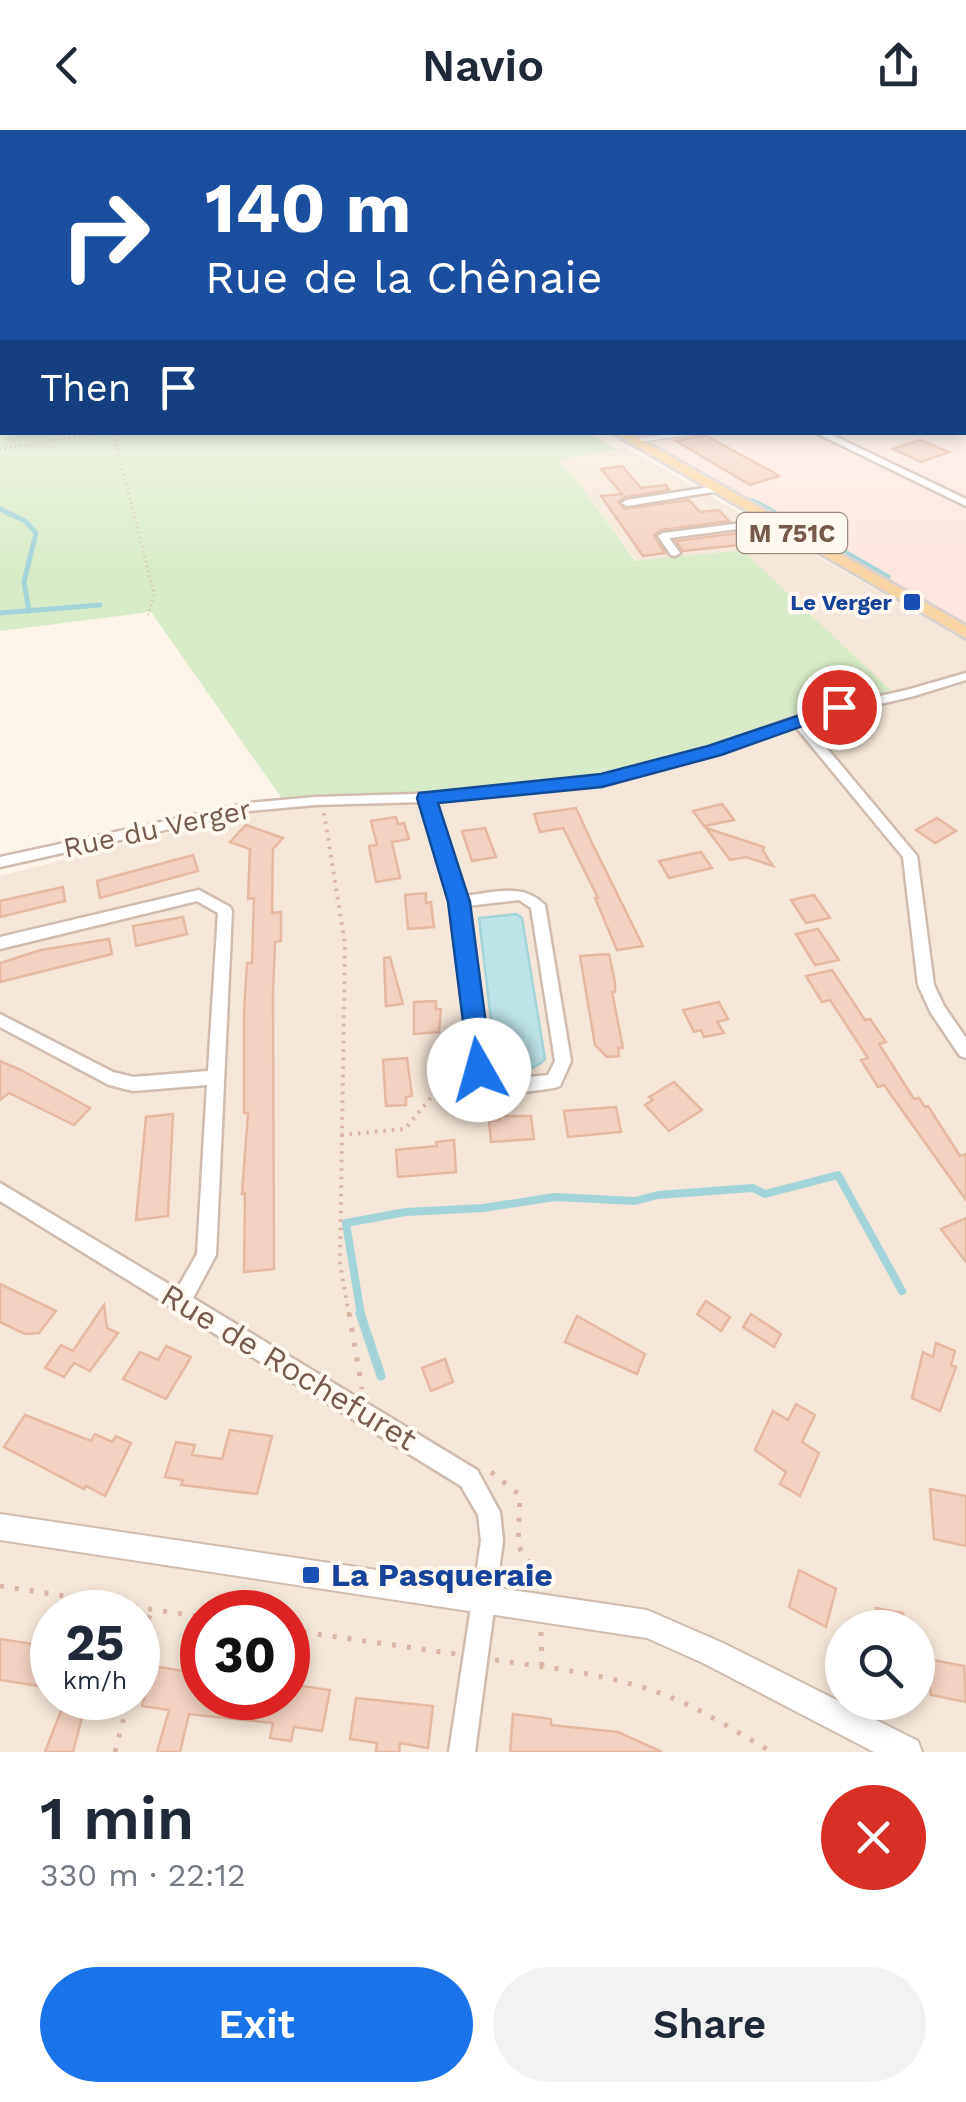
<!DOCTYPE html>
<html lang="en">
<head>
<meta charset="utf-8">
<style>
  :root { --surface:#fff; --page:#f2f2f3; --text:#1f2937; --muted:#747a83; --accent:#1a73e8 }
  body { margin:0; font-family:"Work Sans",sans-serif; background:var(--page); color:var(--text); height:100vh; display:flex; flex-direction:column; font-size:38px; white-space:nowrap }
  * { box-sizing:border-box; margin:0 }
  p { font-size:32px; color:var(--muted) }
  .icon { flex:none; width:55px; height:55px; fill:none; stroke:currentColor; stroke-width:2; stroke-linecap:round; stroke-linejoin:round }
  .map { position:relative; height:1622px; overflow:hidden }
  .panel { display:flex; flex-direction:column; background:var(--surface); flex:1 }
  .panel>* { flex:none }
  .top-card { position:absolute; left:0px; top:0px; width:968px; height:305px; box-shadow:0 5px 15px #0003; background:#1a4fa0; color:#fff; overflow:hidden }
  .buttons { position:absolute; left:825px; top:1480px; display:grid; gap:20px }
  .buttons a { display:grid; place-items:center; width:110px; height:110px; border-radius:50%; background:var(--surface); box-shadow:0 5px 15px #0003; font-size:50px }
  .speed { position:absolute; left:30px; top:1460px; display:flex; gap:20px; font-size:50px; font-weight:700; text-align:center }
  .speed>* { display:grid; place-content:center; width:130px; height:130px; border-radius:50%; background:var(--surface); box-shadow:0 5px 15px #0003; line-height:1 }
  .speed small { font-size:25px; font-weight:400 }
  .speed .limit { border:15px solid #d22; background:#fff; color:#111 }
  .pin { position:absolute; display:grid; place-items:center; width:85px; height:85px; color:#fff; margin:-42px; border:5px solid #fff; border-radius:50%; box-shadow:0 2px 10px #0007 }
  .me { position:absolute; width:110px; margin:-55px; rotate:353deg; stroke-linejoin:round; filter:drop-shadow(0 0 8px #0008) }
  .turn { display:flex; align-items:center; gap:35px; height:210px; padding:0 40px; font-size:45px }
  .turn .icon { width:130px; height:130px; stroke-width:2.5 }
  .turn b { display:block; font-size:70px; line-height:85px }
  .then { display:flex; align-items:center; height:95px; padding:0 40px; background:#0003; gap:20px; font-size:38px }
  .round { display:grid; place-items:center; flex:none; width:105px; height:105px; border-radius:52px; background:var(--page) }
  .summary { display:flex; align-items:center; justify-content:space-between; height:170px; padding:0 40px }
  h1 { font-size:60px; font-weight:600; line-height:75px }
  .cta { display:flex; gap:20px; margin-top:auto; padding:20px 40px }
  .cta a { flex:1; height:115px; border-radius:60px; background:var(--accent); color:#fff; font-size:40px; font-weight:600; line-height:115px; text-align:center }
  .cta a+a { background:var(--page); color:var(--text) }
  header { display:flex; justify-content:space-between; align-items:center; height:130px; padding:0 40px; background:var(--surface); font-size:45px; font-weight:600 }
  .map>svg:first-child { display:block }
</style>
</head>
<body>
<header><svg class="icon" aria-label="back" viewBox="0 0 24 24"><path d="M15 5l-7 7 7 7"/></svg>Navio<svg class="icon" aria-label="share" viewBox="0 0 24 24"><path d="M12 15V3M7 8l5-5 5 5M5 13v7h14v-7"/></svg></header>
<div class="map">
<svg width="966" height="1622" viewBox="0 0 966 1622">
  <rect width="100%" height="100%" fill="#fdf4ea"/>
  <path fill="#f4e6d8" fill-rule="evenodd" d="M626,318l340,193v1111h-966v-876l285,-73 457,-253 -106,11 -61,-84 -19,-18zM52,1482h86v86h-86zM202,1482h86v86h-86zM842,1498h76v74h-76z"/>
  <path fill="#fce6de" d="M966,212v283l-336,-192 335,-1z"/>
  <path fill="#d8ebc8" d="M0,213l2,89 587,1 28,16 -60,11 18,17 60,84 107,-11 155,146c-76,11 -145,47 -219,65 -129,32 -261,34 -393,42l-134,-191 -151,19z"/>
  <path fill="#bee3e7" stroke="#a4d3d9" stroke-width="2.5" d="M516,784l6,4 23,141c-11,13 -35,14 -49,4l-17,-145z"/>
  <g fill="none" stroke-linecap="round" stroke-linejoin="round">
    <path stroke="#a4d3d9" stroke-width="4" d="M752,370l7,4"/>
    <g stroke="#a4d3d9" stroke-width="5">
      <path d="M755,372l19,10"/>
      <path d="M0,379l25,12 11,12 -12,49 5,29"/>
      <path d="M791,392l26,15"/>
      <path d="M824,410l64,37"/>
      <path d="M0,483l100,-8"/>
    </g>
    <path stroke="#a4d3d9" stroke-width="8" d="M361,1185l-15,-92 60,-11 77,-4 72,-11 80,4 23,-6 95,-7 12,6 73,-19 64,116"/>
    <path stroke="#a4d3d9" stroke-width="9" d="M360,1183l21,63"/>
  </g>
  <g fill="#f2d2c2" stroke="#e5b8a2" stroke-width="2.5">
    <path d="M704,305l67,36 8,5 -29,9 -74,-44z"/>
    <path d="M920,310l29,12 -28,10 -28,-13z"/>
    <path d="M622,336l19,22 25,-3 3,5 -44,7 -7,5 7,7 64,-9 11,12 19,-2 10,11 -68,9 -7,5 11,18 -22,3 -42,-60 21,-2 -21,-25z"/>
    <path d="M739,403l10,11 -66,7 -7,-10z"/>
    <path d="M722,674l12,16 -30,6 -11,-15z"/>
    <path d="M576,678l16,35 51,103 -26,4 -22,-52h3l-35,-70 -23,4 -6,-18z"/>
    <path d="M396,687l2,7 6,-1 5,16 -17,3 8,36 -24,4 -7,-36 8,-1 -6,-24z"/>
    <path d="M937,688l19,13 -21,12 -19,-13z"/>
    <path d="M246,695l37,13 -10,11 -1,64 9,-1v29l-6,1 -2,51 1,276 -30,3 1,-79 -3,1 6,-81h-4v-100l3,-50h5l2,-65 -6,1 2,-50 -20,-7z"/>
    <path d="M485,698l11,29 -24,4 -10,-30z"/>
    <path d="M706,698l58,19 -1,4 10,15 -27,-9 -16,3z"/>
    <path d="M701,722l11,16 -43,10 -10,-17z"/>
    <path d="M193,725l5,16 -98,27 -3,-17z"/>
    <path d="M63,757l2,14 -65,16v-16z"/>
    <path d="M426,763v10l5,-1 3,25 -26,2 -3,-34z"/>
    <path d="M814,765l16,23 -24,5 -15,-23z"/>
    <path d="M183,787l4,17 -51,12 -3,-20z"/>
    <path d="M818,799l21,31 -24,5 -19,-31z"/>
    <path d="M109,809l3,15 -112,28v-19l41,-13z"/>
    <path d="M609,824l6,29v9h-3l11,56h-5l1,8 -12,1 -12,-12 -15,-89z"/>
    <path d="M390,827l13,47 -17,2 -2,-48z"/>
    <path d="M832,840l33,50 5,-1 16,23 -7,2 35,55 5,-1 6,9 3,-1 32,50 6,-2v46l-82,-115 -6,2 -17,-27 7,-2 -38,-58 -8,2 -16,-26z"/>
    <path d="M436,871v8h5l-2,23 -25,2v-32z"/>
    <path d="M719,872l9,17 -11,3 7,11 -20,4 -3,-7 -7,2 -11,-22z"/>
    <path d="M407,928l5,38 -6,1v8l-20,1 -3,-46z"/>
    <path d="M0,931l21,9 69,38 -16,17 -65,-32 -9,7z"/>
    <path d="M674,952l28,28 -33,21 -24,-26 8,-5 -4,-3z"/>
    <path d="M616,977l5,25 -53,5 -4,-26z"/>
    <path d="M173,984l-5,102 -32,4 10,-103z"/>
    <path d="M499,986h32l3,23 -43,3 -2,-21 11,-1z"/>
    <path d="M454,1010l2,32 -58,5 -2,-27 41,-4 -1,-4z"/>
    <path d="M966,1088v44l-25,-33z"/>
    <path d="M0,1154l56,27 -17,22 -14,1 -25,-12z"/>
    <path d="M706,1171l24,16 -9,14 -24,-17z"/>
    <path d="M104,1175l3,23 11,5 -28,38 -16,-8 -10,14 -19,-9 16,-23 12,6z"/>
    <path d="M751,1184l30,20 -7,13 -31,-20z"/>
    <path d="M577,1186l68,38 -8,20 -72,-32z"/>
    <path d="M936,1213l19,8 -4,14 5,2 -16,44 -28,-13 11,-46 10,5z"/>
    <path d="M166,1216l25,11 -25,42 -43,-20 17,-27 18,8z"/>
    <path d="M445,1229l8,23 -22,9 -9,-23z"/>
    <path d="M796,1274l19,11 -13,27 17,11 -19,43 -20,-12 6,-12 -31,-22 18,-39 15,9z"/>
    <path d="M25,1285l66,26 4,-7 17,8 4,-6 15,7 -26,53 -19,-10 -2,3 -80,-42z"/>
    <path d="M230,1300l42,6 -15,58 -76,-9 2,-5 -18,-3 11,-35 19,3 -3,10 30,4z"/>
    <path d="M930,1359l36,7v50l-32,-7z"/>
    <path d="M799,1440l37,19 -10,38 -37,-20z"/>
    <path d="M876,1478l27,5 2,15h-28z"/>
    <path d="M0,1509l52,8v41l-52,-8z"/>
    <path d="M918,1527l46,9 2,36 -35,-7 -1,-11 -12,-2z"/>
    <path d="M153,1536l49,8v24h86v-14l42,6 -8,41 -28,-4 -3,14 -21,-3 3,-15 -84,-9 -9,38h-23l12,-42 -27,-4z"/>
    <path d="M66,1568h21l-14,54h-28z"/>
    <path d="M356,1568l77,8 -5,42 -28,-5 -1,9h-23l1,-9 -27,-4z"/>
    <path d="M513,1584l38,5v6l67,7 44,20h-152z"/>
  </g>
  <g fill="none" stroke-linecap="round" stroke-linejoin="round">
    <defs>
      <path id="service" d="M632,311l67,-9"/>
      <g id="minor">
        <rect x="965" y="252" width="1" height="5"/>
        <path d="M814,302h12l140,67v7z"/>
        <path d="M716,356l5,3 -2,2 -92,15 -5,-3 5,-3z"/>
        <path d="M773,389l5,3 -2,2 -107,14 11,15 -5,3 -4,-1 -13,-19 5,-3z"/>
        <path d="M966,543v7l-52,16 -109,26 112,134 17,129 10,21 22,32v20l-6,-2 -29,-43 -13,-28 -15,-128 -108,-131 -76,27 -118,31 -166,18 29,94c30,-3 58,-14 81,9l26,156 -11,25 -6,2c-28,3 -60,14 -80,-11l-22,-175 -30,-100 -107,3 -66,6 -249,56v-10l249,-54 66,-6 132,-4 154,-17 110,-29 101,-36 95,-21zM519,770l12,8 24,153 -7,14 -47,5 -11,-7 -23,-167z"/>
        <path d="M199,760l31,17 2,4 -16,344 -23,43 284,172 23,42 3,29 -28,211h-26l32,-211 -3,-26 -17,-29 -461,-285v-18l177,106 20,-35 10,-169 -74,6 -24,-6 -109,-58v-13l113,58 20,5 75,-6 10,-158 -21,-12 -197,48v-12z"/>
      </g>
      <path id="tertiary" d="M0,1384l647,96 76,33 195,98 4,11h-48l-171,-89 -56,-25 -647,-98z"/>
      <path id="primary" d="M612,302h16l338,194v12z"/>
    </defs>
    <use href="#service" stroke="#cfbcaf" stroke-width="6"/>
    <use href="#minor" stroke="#cfbcaf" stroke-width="5"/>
    <use href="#tertiary" stroke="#cfbcaf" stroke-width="4"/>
    <use href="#primary" stroke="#d9d1cd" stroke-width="6"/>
    <g stroke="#d8b5a4" stroke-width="2.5" stroke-dasharray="1 4" stroke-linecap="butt">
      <path d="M103,302h17"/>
      <path d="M114,305l40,159 -6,21"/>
      <path d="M0,319l103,-16"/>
    </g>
    <g stroke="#d8b5a4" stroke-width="4" stroke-dasharray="2.5 6" stroke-linecap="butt">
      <path d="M324,683l21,131 -5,319 9,52"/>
      <path d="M341,1005l64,-6 37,-45 25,-5"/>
    </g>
    <g stroke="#d8b5a4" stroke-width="5" stroke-dasharray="4 11" stroke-linecap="butt">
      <path d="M349,1183l13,76"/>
      <path d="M491,1342l29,23 -2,51 20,29 2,12"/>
      <path d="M0,1456l202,31"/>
      <path d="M288,1500l168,24"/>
      <path d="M541,1502l1,35"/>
      <path d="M495,1530c56,8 114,14 167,34 39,14 74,38 110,58"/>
      <path d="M138,1533l13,-53"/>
      <path d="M115,1622l14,-54"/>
    </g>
    <use href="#service" stroke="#fff" stroke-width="4"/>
    <use href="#minor" fill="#fff" fill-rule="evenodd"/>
    <use href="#tertiary" fill="#fff" fill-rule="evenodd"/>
    <use href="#primary" fill="#fad5a4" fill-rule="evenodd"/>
  </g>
  <linearGradient id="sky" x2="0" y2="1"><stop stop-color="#97c7e8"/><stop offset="0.48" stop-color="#fefaf6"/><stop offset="1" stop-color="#fefaf6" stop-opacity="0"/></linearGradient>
  <rect width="966" height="440" fill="url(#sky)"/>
  <path fill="#1a73e8" stroke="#114b97" stroke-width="2.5" d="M839,572l9,5 -3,4 -124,44 -119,32 -164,16 32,99 22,168 -4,7 -9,3 -9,-3 -22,-175 -31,-104 2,-5 182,-19 107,-28z"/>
  <g fill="#1a4fb4" stroke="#fff9f1" stroke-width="4">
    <rect x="902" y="462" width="20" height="20" rx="5"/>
    <rect x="301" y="1435" width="20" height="20" rx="5"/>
  </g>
  <g text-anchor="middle" stroke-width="8" stroke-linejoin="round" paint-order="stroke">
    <g font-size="22" font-weight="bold" fill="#164399" stroke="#fff9f1" text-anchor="end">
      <text x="892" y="480">Le Verger</text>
    </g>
    <rect fill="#fff9f1" stroke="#a08a7e" stroke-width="2.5" x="737" y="383" width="110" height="40" rx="8"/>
    <g font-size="25" font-weight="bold" fill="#785a4d">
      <text x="792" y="412">M 751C</text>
    </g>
    <g font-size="28" fill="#785a4d" stroke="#fff9f1">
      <text transform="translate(157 698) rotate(-12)" y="10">Rue du Verger</text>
    </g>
    <g font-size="32" fill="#785a4d" stroke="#fff9f1">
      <text transform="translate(289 1237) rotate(31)" y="11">Rue de Rochefuret</text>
    </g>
    <g font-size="32" font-weight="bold" fill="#164399" stroke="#fff9f1" text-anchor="start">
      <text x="331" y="1456">La Pasqueraie</text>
    </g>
  </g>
</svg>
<div class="buttons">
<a><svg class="icon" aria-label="search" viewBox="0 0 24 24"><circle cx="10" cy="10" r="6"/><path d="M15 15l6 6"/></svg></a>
</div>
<div class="speed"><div>25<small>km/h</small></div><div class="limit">30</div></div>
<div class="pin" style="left:839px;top:577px;background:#d93025"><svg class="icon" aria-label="arrive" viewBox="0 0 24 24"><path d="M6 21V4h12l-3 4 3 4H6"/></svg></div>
<svg class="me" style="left:479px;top:940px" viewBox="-20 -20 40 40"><circle r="19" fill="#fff"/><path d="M0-13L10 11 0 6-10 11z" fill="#1a73e8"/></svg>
<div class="top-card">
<div class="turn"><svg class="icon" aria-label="right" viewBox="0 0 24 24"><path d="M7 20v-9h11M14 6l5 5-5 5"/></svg><div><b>140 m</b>Rue de la Chênaie</div></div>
<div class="then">Then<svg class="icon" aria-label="arrive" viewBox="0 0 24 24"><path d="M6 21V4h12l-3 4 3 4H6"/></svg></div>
</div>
</div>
<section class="panel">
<div class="summary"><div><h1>1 min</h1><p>330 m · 22:12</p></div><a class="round" style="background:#d93025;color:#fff"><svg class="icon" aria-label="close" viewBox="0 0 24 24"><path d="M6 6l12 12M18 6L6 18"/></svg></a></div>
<div class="cta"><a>Exit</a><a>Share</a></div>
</section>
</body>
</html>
